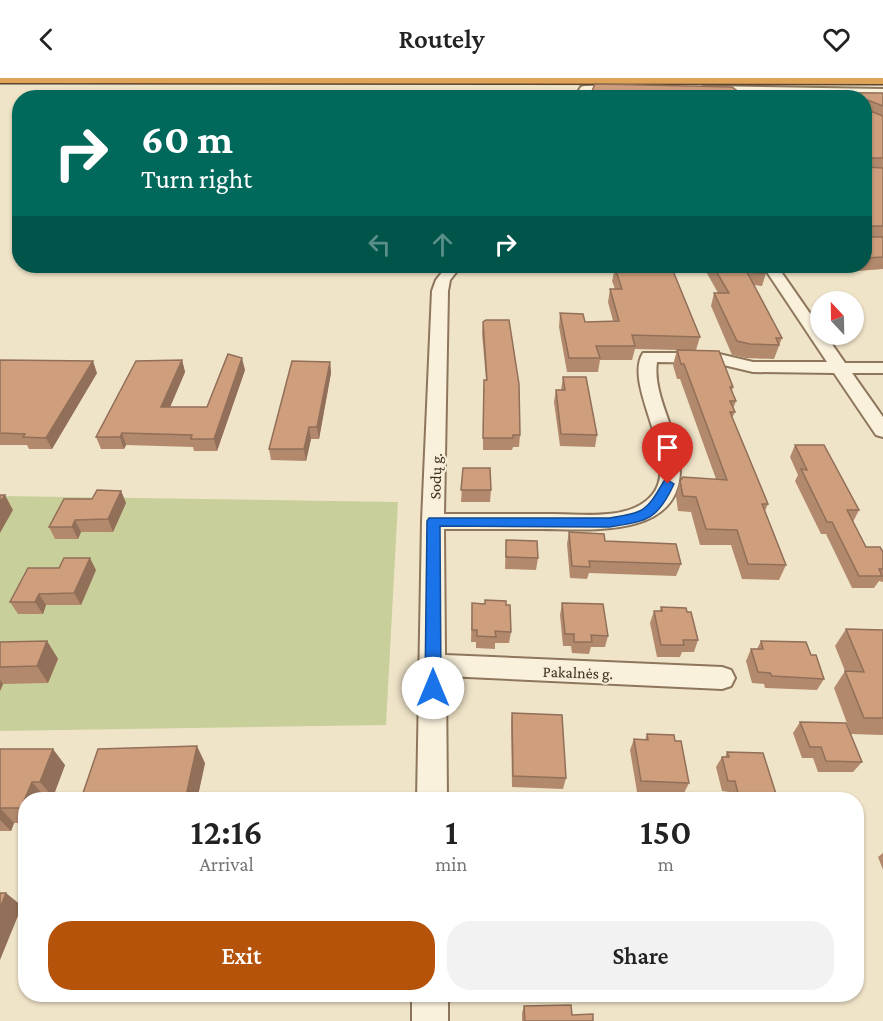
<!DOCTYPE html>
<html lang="en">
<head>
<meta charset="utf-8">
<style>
  :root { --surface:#fff; --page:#f2f2f2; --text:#222; --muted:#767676; --accent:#b45309 }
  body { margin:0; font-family:"Crimson Pro",serif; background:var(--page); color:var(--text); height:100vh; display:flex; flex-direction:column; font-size:22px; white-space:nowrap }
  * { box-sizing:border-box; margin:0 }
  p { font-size:20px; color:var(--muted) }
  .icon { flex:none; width:33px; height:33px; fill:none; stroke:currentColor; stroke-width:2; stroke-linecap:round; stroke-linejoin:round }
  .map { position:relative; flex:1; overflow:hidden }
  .sheet { position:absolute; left:18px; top:714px; width:846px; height:210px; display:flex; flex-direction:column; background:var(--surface); border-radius:24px; box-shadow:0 2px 4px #0004 }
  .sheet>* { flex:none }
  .hud { position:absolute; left:12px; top:12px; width:860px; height:183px; border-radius:24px; box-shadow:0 2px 4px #0004; background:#00695c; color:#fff; overflow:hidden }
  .needle { width:39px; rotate:338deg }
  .controls { position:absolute; left:810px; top:213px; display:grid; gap:12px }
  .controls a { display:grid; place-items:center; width:54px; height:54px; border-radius:50%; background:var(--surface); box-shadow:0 2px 4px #0004; font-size:30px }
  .pin { position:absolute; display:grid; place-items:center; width:51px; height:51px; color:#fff; margin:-62px -26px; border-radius:50% 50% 50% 0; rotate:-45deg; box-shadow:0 0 6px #0007 }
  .pin .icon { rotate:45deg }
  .me { position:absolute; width:66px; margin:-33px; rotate:0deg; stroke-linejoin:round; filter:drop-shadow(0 0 4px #0008) }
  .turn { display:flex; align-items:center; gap:21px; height:126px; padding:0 30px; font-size:27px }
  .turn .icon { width:78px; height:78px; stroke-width:2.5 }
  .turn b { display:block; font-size:42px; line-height:51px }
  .lanes { display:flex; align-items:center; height:57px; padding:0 30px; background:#0003; justify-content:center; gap:30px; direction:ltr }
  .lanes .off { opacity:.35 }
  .eta { display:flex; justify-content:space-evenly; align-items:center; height:102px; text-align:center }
  .eta b { font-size:36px; font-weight:600; line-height:42px }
  .cta { display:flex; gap:12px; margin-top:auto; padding:12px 30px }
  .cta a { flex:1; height:69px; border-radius:24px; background:var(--accent); color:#fff; font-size:24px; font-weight:600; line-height:69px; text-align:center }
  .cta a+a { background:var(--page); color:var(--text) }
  header { display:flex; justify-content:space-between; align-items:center; height:78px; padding:0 30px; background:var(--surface); font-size:27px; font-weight:600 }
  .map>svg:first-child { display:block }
</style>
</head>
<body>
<header><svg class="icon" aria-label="back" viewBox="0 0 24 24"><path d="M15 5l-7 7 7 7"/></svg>Routely<svg class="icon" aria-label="heart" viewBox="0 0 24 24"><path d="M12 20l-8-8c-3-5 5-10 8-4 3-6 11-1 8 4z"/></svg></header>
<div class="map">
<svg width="883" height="943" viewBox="0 0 883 943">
  <rect width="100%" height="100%" fill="#f0e4c8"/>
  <path fill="#c9cf9b" d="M0,418l398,6 -12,223 -386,6z"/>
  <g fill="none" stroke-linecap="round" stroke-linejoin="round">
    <defs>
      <g id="street">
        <path d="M624,7l5,3 -2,2 -38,1 -6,7h-9l7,-11 3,-1z"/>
        <path d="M705,8l178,3v6l-181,-4 -2,-2z"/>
        <path d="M447,188h14l-11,14 -2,11 -4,223c36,0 73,0 109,0 19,0 37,2 55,0 14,-1 28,-5 38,-13 43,-32 -25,-114 -3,-148h72l38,9h74l-64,-96h14l43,62v6h5l20,29h38v10h-31l31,44v20l-7,-2 -42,-62 -81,-1 -38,-9 -58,-1c-5,34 22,70 23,106 1,72 -93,61 -140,61 -32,0 -64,0 -96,0l1,126 277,12 9,3 4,8 -4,8 -9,3 -276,-13 1,124h-30l5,-279 10,-230 4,-11z"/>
        <rect x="412" y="916" width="36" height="27"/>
      </g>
      <path id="highway" d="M0,0h883v6l-883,-1z"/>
    </defs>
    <use href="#street" stroke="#8d765c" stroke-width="4"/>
    <use href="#highway" stroke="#5b4430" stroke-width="3"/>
    <use href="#street" fill="#faf1dc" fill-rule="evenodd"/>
    <use href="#highway" fill="#e0a458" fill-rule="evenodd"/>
  </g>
  <g fill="#b2896c">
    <path d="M739,14l144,1v176l-37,3 -5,-6h23v-168z"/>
    <path d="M642,188h29l29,71 -4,13 37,37 -1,4 4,10 -3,8 2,3 -3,6 36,86 -3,7 21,54 -7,15 -37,-1 -11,-34h-31l-9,-33 -13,-1 -2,-15 4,-15 36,-2 -36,-100h-3l-4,-14 4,-15 -42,-1 -3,11h-32l-2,12h-31l-8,-45 1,-14 25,9 28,-1 -5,-19 2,-13h5l-3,-8 3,-13h28z"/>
    <path d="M703,188h59l4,7 -4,13 -8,-1 28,53 -8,21 -28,-1 -14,-3 -21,-49 3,-13h4z"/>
    <path d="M483,244l37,113 -1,12h-6l-1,3h-29v-58l3,-12 -4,-47z"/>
    <path d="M0,282l97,13 -45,76h-23l-2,-4h-27z"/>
    <path d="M182,282l3,12 -15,35h37l38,-37 -28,81h-23l-1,-4 -67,-2 -2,4h-23l-5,-12z"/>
    <path d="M330,284l1,11 -12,66h-8l-5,22 -35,-1 -2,-11z"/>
    <path d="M563,299l34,58 -2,12 -35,-1 -6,-44 2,-12h5z"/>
    <path d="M795,367l64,65 -6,12 13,25 17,5v30l-4,-1 -5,7h-22l-26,-54h-5l-26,-53 3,-6 -8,-18z"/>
    <path d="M463,390l28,22 -1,12h-29z"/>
    <path d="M121,413l5,12 -13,29h-32l-3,7h-23l-6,-12 43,-28z"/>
    <path d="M569,454l36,9 76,23 -5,12 -87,-3 -2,6 -17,-1 -3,-34z"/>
    <path d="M506,462l32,18 -2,12 -31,-1z"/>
    <path d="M96,492l-15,35h-35l-3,9h-25l-8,-12z"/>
    <path d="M472,525l34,2 5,27 -2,11h-14v6l-19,-1v-6h-5z"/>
    <path d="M562,525l46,33 -3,11h-14l-2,7 -17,-1 -1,-7h-8l-3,-31z"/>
    <path d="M661,529l37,33 -4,12h-12l-2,5h-23l-7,-34 4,-12h6z"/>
    <path d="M846,551l37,1v105l-32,-1 -17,-46 11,-17 -10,-25z"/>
    <path d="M47,563l11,18 -10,24 -45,1 -3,7v-49z"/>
    <path d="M761,563l50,14 13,24 -7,11 -52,-2 -1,-4 -12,-1 -6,-22 5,-12h6z"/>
    <path d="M512,635l54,65 -3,11 -51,-2 -1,-63z"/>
    <path d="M800,644l62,40 -9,10h-35l-5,-14h-11l-9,-25z"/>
    <path d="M647,656l28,7 14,42 -5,10 -47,-1 -7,-42 4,-11 11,1z"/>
    <path d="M0,671l65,16 -12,32 -27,3v23h-12l-3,8h-11z"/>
    <path d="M727,674l49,42 -4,6h-41l-2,-8 -7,-1 -6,-24 6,-10h3z"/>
    <path d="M205,685l-8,37h-115l-1,-1z"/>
    <path d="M883,775v17l-5,-13z"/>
    <path d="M524,928l48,9 21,6h-71v-8z"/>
  </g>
  <g fill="#916f58">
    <path d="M242,280l3,12 -28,81 -3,-12z"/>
    <path d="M182,282l3,12 -20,47 -4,-12z"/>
    <path d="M93,283l4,12 -45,76 -6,-11z"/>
    <path d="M330,284l1,11 -12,66 -2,-12z"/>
    <path d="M309,349l2,12 -5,22 -2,-12z"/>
    <path d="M122,355l4,12 -2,4 -4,-12z"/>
    <path d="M121,413l5,12 -13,29 -5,-13z"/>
    <path d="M5,417l8,15 -13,23v-31z"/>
    <path d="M75,442l6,12 -3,7 -6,-12z"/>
    <path d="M90,480l6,12 -15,35 -7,-12z"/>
    <path d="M39,516l7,11 -3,9 -8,-12z"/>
    <path d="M47,563l11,18 -10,24 -11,-17z"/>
    <path d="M0,602l3,4 -3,7z"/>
    <path d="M197,668l8,17 -8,37h-9l-2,-4z"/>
    <path d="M53,671l12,16 -12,32 -13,-15z"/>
    <path d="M32,704l13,15 -1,3h-18v12l-5,-4z"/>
    <path d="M0,730l14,15 -3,8 -11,-11z"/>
    <path d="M6,815l16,13 -22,54v-52z"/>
  </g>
  <g fill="#cf9f7d" stroke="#916f58" stroke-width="1.5">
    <path d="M595,6l137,3 7,5 144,1v13l-15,-6 -2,1 -1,8 18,7v42h-15l-2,2 1,7 16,1v58h-16l1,11h15v20l-19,1v-160h-275z"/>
    <path d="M650,188h21l29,71 -68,-2 3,11h-39l4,12h-31l-9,-45 23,1 2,8 34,-1 -9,-32h12l-7,-21h36z"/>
    <path d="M713,188h49l4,7 -19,-1 35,66h-6l3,7 -29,-1 -13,-3 -23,-48h15z"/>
    <path d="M486,242h23l10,64 1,51h-7v3h-30l1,-58h3l-4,-58z"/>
    <path d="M677,272l42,1 14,36h-3l6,14h-6l5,11h-5l38,92h-6l24,61 -38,-1 -11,-34 -31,-1 -10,-32 -13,-1 -3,-15 3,-4 44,3 -43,-116h-3z"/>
    <path d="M228,276l14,4 -28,81h-23l1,-4 -70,-2 -2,4h-24l40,-76 46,-1 -21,47h46z"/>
    <path d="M0,282l93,1 -47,77 -23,-1 2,-3 -25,-1z"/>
    <path d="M292,283l38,1 -13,65h-8l-5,22h-35z"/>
    <path d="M563,299h23l11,58 -36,-1 -5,-44h9z"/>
    <path d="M795,367h29l35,65h-12l19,37h14l3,5v17h-4l3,7h-23l-27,-54h-5l-26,-53 6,1z"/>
    <path d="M463,390h27l1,22h-30z"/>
    <path d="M97,412l24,1 -13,28 -33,1 -3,7h-23l15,-28h28z"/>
    <path d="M0,417h5l-5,7z"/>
    <path d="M569,454l35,2 1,7 71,3 5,20 -92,-3 1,6 -18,-1z"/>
    <path d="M506,462l31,1 1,17 -32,-1z"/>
    <path d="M64,480h26l-16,35 -35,1 -4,8h-25l18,-34h31z"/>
    <path d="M485,522l21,1v4h4l1,27 -16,-1 1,6 -19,-1v-6h-5v-27l13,1z"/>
    <path d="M562,525l41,1 5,32 -17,-1 1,7h-18v-8h-9z"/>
    <path d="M661,529l25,1 1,4h4l7,28h-15l1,5h-23l-7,-34h8z"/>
    <path d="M846,551l37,1v88h-19l-19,-47 19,1z"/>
    <path d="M47,563l-10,25 -37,1v-25z"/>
    <path d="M761,563l45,1 5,13h5l8,24 -52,-3 -2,-3 -12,-1 -7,-23h12z"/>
    <path d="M512,635l50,2 4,63 -53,-2z"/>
    <path d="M800,644l46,1 16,39 -36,-1 -5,-14h-11z"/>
    <path d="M647,656l27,1 1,6h6l8,42 -48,-2 -7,-42 14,1z"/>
    <path d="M197,668l-11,50 -105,3 17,-50z"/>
    <path d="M0,671h53l-13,33h-8l-11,26h-21z"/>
    <path d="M727,674l36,1 13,41 -38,-1 -3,-12h-7l-6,-24h7z"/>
    <path d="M0,815h6l-6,15z"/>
    <path d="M571,927l1,10 21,-1v7h-68l-1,-15z"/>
  </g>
  <path fill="#1a73e8" stroke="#114b97" stroke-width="1.5" d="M668,402l6,4c-17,37 -27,37 -65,43l-169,-1 1,162 -3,5 -5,2 -6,-2 -2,-5 2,-167 2,-3h180c36,-6 37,-6 55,-37z"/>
  <g text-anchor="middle" stroke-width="4.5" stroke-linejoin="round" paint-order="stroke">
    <g font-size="16" fill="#3d2e20" stroke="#f7eed8">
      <text transform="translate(435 398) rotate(-88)" y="6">Sodų g.</text>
      <text transform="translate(578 594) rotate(2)" y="6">Pakalnės g.</text>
    </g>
  </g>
</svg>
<div class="controls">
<a><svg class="needle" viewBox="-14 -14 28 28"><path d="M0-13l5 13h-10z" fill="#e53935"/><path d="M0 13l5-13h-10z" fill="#767676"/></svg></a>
</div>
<div class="pin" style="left:668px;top:406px;background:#d93025"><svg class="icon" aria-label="arrive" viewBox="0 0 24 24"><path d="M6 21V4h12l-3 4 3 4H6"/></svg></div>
<svg class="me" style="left:433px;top:610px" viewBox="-20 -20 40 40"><circle r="19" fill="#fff"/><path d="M0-13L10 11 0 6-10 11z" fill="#1a73e8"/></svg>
<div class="hud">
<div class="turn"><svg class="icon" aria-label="right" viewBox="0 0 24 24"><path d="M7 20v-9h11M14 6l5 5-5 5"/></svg><div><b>60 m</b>Turn right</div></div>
<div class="lanes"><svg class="icon off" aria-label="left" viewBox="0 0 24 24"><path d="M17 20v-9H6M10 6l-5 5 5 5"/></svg><svg class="icon off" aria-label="ahead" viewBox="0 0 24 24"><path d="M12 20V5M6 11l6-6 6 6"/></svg><svg class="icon" aria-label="right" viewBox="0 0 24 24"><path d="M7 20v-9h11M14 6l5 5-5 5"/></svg></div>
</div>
<section class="sheet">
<div class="eta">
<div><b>12:16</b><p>Arrival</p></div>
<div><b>1</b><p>min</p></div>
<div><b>150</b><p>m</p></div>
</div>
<div class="cta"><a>Exit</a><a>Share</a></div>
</section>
</div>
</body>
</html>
